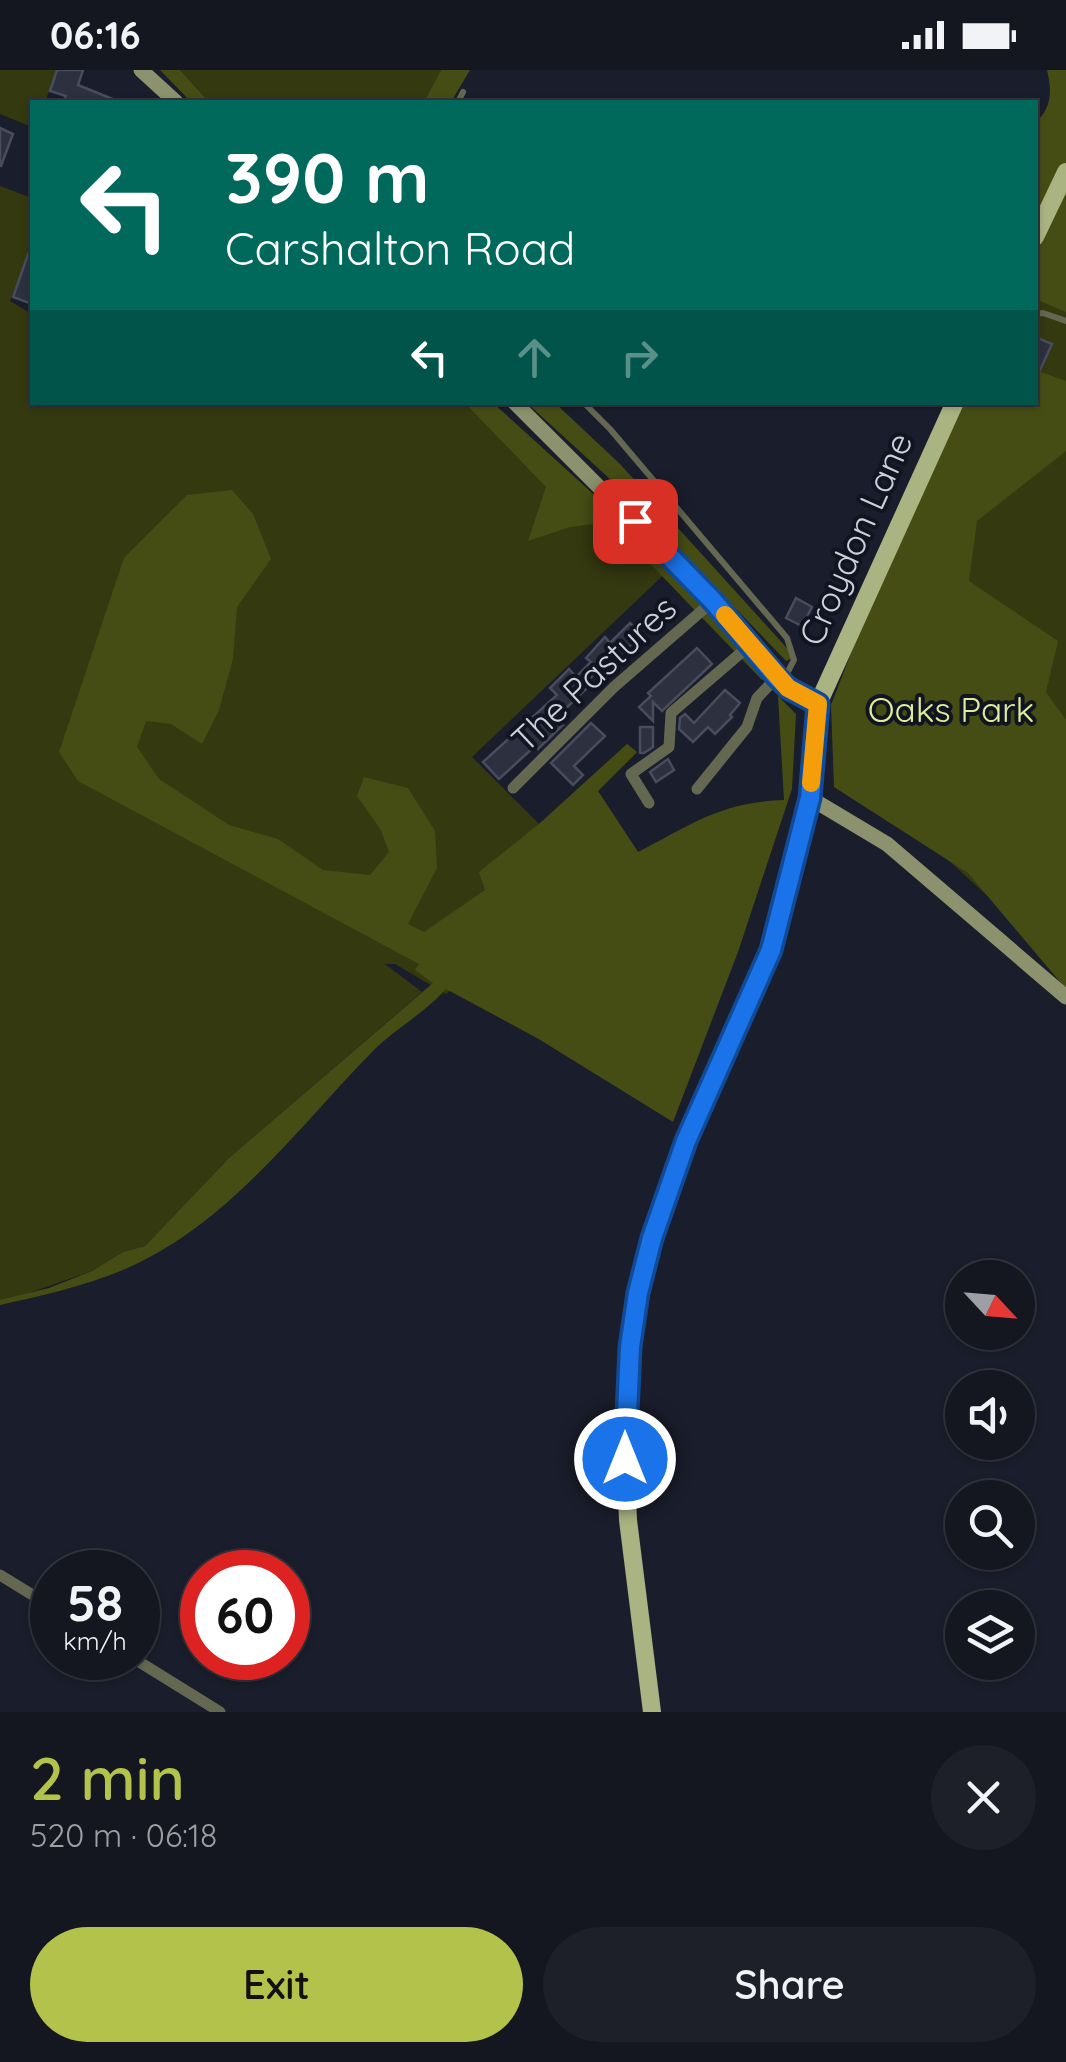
<!DOCTYPE html>
<html lang="en">
<head>
<meta charset="utf-8">
<style>
  :root { --surface:#141620; --page:#1d1f29; --text:#f1f3f6; --muted:#9d9fa5; --line:#33353e; --accent:#b3c24b }
  body { margin:0; font-family:Quicksand,sans-serif; background:var(--page); color:var(--text); height:100vh; display:flex; flex-direction:column; font-size:38px; white-space:nowrap }
  * { box-sizing:border-box; margin:0 }
  p { font-size:32px; color:var(--muted) }
  .icon { flex:none; width:55px; height:55px; fill:none; stroke:currentColor; stroke-width:2; stroke-linecap:round; stroke-linejoin:round }
  .map { position:relative; height:1642px; overflow:hidden }
  .side { display:flex; flex-direction:column; background:var(--surface); flex:1 }
  .side>* { flex:none }
  .guide { position:absolute; left:30px; top:30px; width:1008px; height:305px; border-radius:0px; box-shadow:0 2px 8px #0004,0 0 0 2px var(--line); background:#00695c; color:#fff; overflow:hidden }
  .needle { width:65px; rotate:116deg }
  .buttons { position:absolute; left:945px; top:1190px; display:grid; gap:20px }
  .buttons a { display:grid; place-items:center; width:90px; height:90px; border-radius:50%; background:var(--surface); box-shadow:0 2px 8px #0004,0 0 0 2px var(--line); font-size:50px }
  .speed { position:absolute; left:30px; top:1480px; display:flex; gap:20px; font-size:50px; font-weight:700; text-align:center }
  .speed>* { display:grid; place-content:center; width:130px; height:130px; border-radius:50%; background:var(--surface); box-shadow:0 2px 8px #0004,0 0 0 2px var(--line); line-height:1 }
  .speed small { font-size:25px; font-weight:400 }
  .speed .limit { border:15px solid #d22; background:#fff; color:#111 }
  .pin { position:absolute; display:grid; place-items:center; width:85px; height:85px; color:#fff; margin:-42px; border-radius:20px; box-shadow:0 5px 15px #0006 }
  .me { position:absolute; width:110px; margin:-55px; rotate:0deg; stroke-linejoin:round; filter:drop-shadow(0 0 8px #0008) }
  .turn { display:flex; align-items:center; gap:35px; height:210px; padding:0 30px; font-size:45px }
  .turn .icon { width:130px; height:130px; stroke-width:2.5 }
  .turn b { display:block; font-size:70px; line-height:85px }
  .lanes { display:flex; align-items:center; height:95px; padding:0 30px; background:#0003; justify-content:center; gap:50px; direction:ltr }
  .lanes .off { opacity:.35 }
  .round { display:grid; place-items:center; flex:none; width:105px; height:105px; border-radius:52px; background:var(--page) }
  .summary { display:flex; align-items:center; justify-content:space-between; height:170px; padding:0 30px }
  h1 { font-size:60px; font-weight:600; line-height:75px; color:var(--accent) }
  .button { display:flex; gap:20px; margin-top:auto; padding:20px 30px }
  .button a { flex:1; height:115px; border-radius:60px; background:var(--accent); color:#111; font-size:40px; font-weight:600; line-height:115px; text-align:center }
  .button a+a { background:var(--page); color:var(--text) }
  .status { display:flex; justify-content:space-between; align-items:center; height:70px; padding:0 50px; background:var(--surface); direction:ltr }
  .status svg { height:28px; fill:currentColor }
  .map>svg:first-child { display:block }
</style>
</head>
<body>
<div class="status"><b>06:16</b><svg viewBox="0 0 49 12"><path d="M0 12V9h3v3zM5 12V6h3v6zM10 12V3h3v9zM15 12V0h3v12zM26 1h20v11H26zM47 4h2v5h-2z"/></svg></div>
<div class="map">
<svg width="1066" height="1642" viewBox="0 0 1066 1642">
  <rect width="100%" height="100%" fill="#1a1d2b"/>
  <g fill="#343910">
    <path d="M0,0h57l-12,32h-13v25l-32,-13z"/>
    <path d="M180,0h261l-17,32h-69l-7,-3 -3,3h-136z"/>
    <path d="M1066,102v796l-225,-206 194,-360v-165z"/>
    <path d="M0,116l32,12v45l-22,58 22,13v88l460,1 118,118 62,46 -200,190 67,67 88,-80 10,8 -39,39 40,61 -192,142 -51,-30h-10l37,28 -192,165 -85,89 -22,6 -31,19 -92,32z"/>
  </g>
  <g fill="#464d14">
    <path d="M160,0h20l29,32h-18z"/>
    <path d="M441,0h29l-19,32h-27z"/>
    <path d="M1047,0h19v242l-31,-13v-176c17,-15 17,-32 12,-53z"/>
    <path d="M1035,300l31,11v70l-89,70 -8,60 89,60 -12,51 20,28v269l-98,-116 -134,-86 -3,-82 85,-220 39,-82 80,-1z"/>
    <path d="M465,333h27l9,7 101,92 168,173 -8,5 -152,-158 -40,5 -42,14 18,-54z"/>
    <path d="M527,333h28l65,61 175,193 -9,4 -164,-171z"/>
    <path d="M232,420l21,24 18,45 -34,48 -4,52 -14,51 -17,34 -31,-20 -25,-3 -9,26 22,32 70,46 49,14 45,31 47,5 19,-23 -8,-22 -24,-34 7,-19 44,11 27,43 2,37 -29,56 16,8 61,-42 -6,-18 60,-48 88,-80 10,8 -39,39 40,61c54,-28 83,-50 146,-52l-6,-104 18,18 -4,75 -54,163 -65,170 -136,-84 -91,-49c-22,25 -52,40 -75,64 -73,75 -141,168 -239,213 -41,19 -88,29 -132,39v-5l49,-12 43,-17 31,-19 22,-6 85,-89 203,-174 -18,-13 4,-6 -341,-183 -19,-29 65,-194 63,-63z"/>
  </g>
  <g fill="#2d313f" stroke="#484c5c" stroke-width="2.5">
    <path d="M57,0h26l-5,15 42,17h-57l3,-6 -16,-5z"/>
    <path d="M0,58l13,6 -12,32h-1z"/>
    <path d="M31,176h1v58l-19,-7z"/>
    <path d="M1035,267l17,7 -17,37z"/>
    <path d="M796,528l16,9 -10,19 -16,-8z"/>
    <path d="M630,553l11,11 -22,23 -5,-5 -27,30 3,3 -34,33 7,7 -25,24 -3,-3 -36,33 -16,-17 74,-67 -7,-7 19,-19 7,8 15,-15 -5,-4 19,-21 5,6z"/>
    <path d="M697,578l15,16 -50,47 -9,-9v19l-14,-14 12,-11 -3,-3z"/>
    <path d="M725,620l15,13 -10,12 2,2 -17,17 -7,-7 -15,15 -14,-13 1,-11 5,-4 9,9z"/>
    <path d="M591,653l14,13 -31,30 9,9 -10,10 -22,-22z"/>
    <path d="M640,657h13v20l-9,6h-4z"/>
    <path d="M668,689l6,11 -18,12 -6,-10z"/>
  </g>
  <g fill="none" stroke-linecap="round" stroke-linejoin="round">
    <g stroke="#646851" stroke-width="6">
      <path d="M458,32l5,-10"/>
      <path d="M1035,244l8,-1 23,8"/>
      <path d="M583,332l27,27 177,209 7,22 -11,21"/>
    </g>
    <g stroke="#646851" stroke-width="11">
      <path d="M513,718l101,-101 99,-86"/>
      <path d="M697,719l50,-62 10,-29 20,-21"/>
      <path d="M649,733l-18,-29 38,-27 2,-34 79,-68"/>
      <path d="M0,1505l52,32"/>
      <path d="M133,1588l87,54"/>
    </g>
    <g stroke="#8c926d" stroke-width="15">
      <path d="M141,0l35,32"/>
      <path d="M514,332l199,199 64,76 11,11 30,16"/>
      <path d="M810,728l77,46 179,153"/>
    </g>
    <g stroke="#aab382" stroke-width="18">
      <path d="M1035,167l31,-65"/>
      <path d="M652,1642l-24,-192 -4,-92 6,-81 8,-54 31,-108 102,-235 39,-152 8,-94 137,-302"/>
    </g>
  </g>
  <g fill="none" stroke-linecap="round" stroke-linejoin="round">
    <defs>
      <path id="route" d="M625,1389l5,-112 8,-54 14,-55 34,-97 85,-191 39,-152 8,-94 -30,-16 -11,-11 -64,-76 -78,-80"/>
    </defs>
    <use href="#route" stroke="#114b97" stroke-width="25"/>
    <use href="#route" stroke="#1a73e8" stroke-width="18"/>
    <path stroke="#f59e0b" stroke-width="18" d="M725,545l63,73 30,16 -7,79"/>
  </g>
  <g text-anchor="middle" stroke-width="8" stroke-linejoin="round" paint-order="stroke">
    <g font-size="35" fill="#ced1da" stroke="#111421">
      <text transform="translate(856 469) rotate(-66)" y="12">Croydon Lane</text>
      <text transform="translate(594 604) rotate(-43)" y="12">The Pastures</text>
    </g>
    <g font-size="35" fill="#e0ed98" stroke="#111421">
      <text x="951" y="652">Oaks Park</text>
    </g>
  </g>
</svg>
<div class="buttons">
<a><svg class="needle" viewBox="-14 -14 28 28"><path d="M0-13l5 13h-10z" fill="#e53935"/><path d="M0 13l5-13h-10z" fill="#9d9fa5"/></svg></a>
<a><svg class="icon" aria-label="sound" viewBox="0 0 24 24"><path d="M4 9h4l5-4v14l-5-4H4zM17 9q2 3 0 6"/></svg></a>
<a><svg class="icon" aria-label="search" viewBox="0 0 24 24"><circle cx="10" cy="10" r="6"/><path d="M15 15l6 6"/></svg></a>
<a><svg class="icon" aria-label="layers" viewBox="0 0 24 24"><path d="M12 4l9 5-9 5-9-5zM3 14l9 5 9-5"/></svg></a>
</div>
<div class="speed"><div>58<small>km/h</small></div><div class="limit">60</div></div>
<div class="pin" style="left:635px;top:451px;background:#d93025"><svg class="icon" aria-label="arrive" viewBox="0 0 24 24"><path d="M6 21V4h12l-3 4 3 4H6"/></svg></div>
<svg class="me" style="left:625px;top:1389px" viewBox="-20 -20 40 40"><circle r="17" fill="#1a73e8" stroke="#fff" stroke-width="3"/><path d="M0-11L8 9 0 5-8 9z" fill="#fff"/></svg>
<div class="guide">
<div class="turn"><svg class="icon" aria-label="left" viewBox="0 0 24 24"><path d="M17 20v-9H6M10 6l-5 5 5 5"/></svg><div><b>390 m</b>Carshalton Road</div></div>
<div class="lanes"><svg class="icon" aria-label="left" viewBox="0 0 24 24"><path d="M17 20v-9H6M10 6l-5 5 5 5"/></svg><svg class="icon off" aria-label="ahead" viewBox="0 0 24 24"><path d="M12 20V5M6 11l6-6 6 6"/></svg><svg class="icon off" aria-label="right" viewBox="0 0 24 24"><path d="M7 20v-9h11M14 6l5 5-5 5"/></svg></div>
</div>
</div>
<section class="side">
<div class="summary"><div><h1>2 min</h1><p>520 m · 06:18</p></div><a class="round"><svg class="icon" aria-label="close" viewBox="0 0 24 24"><path d="M6 6l12 12M18 6L6 18"/></svg></a></div>
<div class="button"><a>Exit</a><a>Share</a></div>
</section>
</body>
</html>
